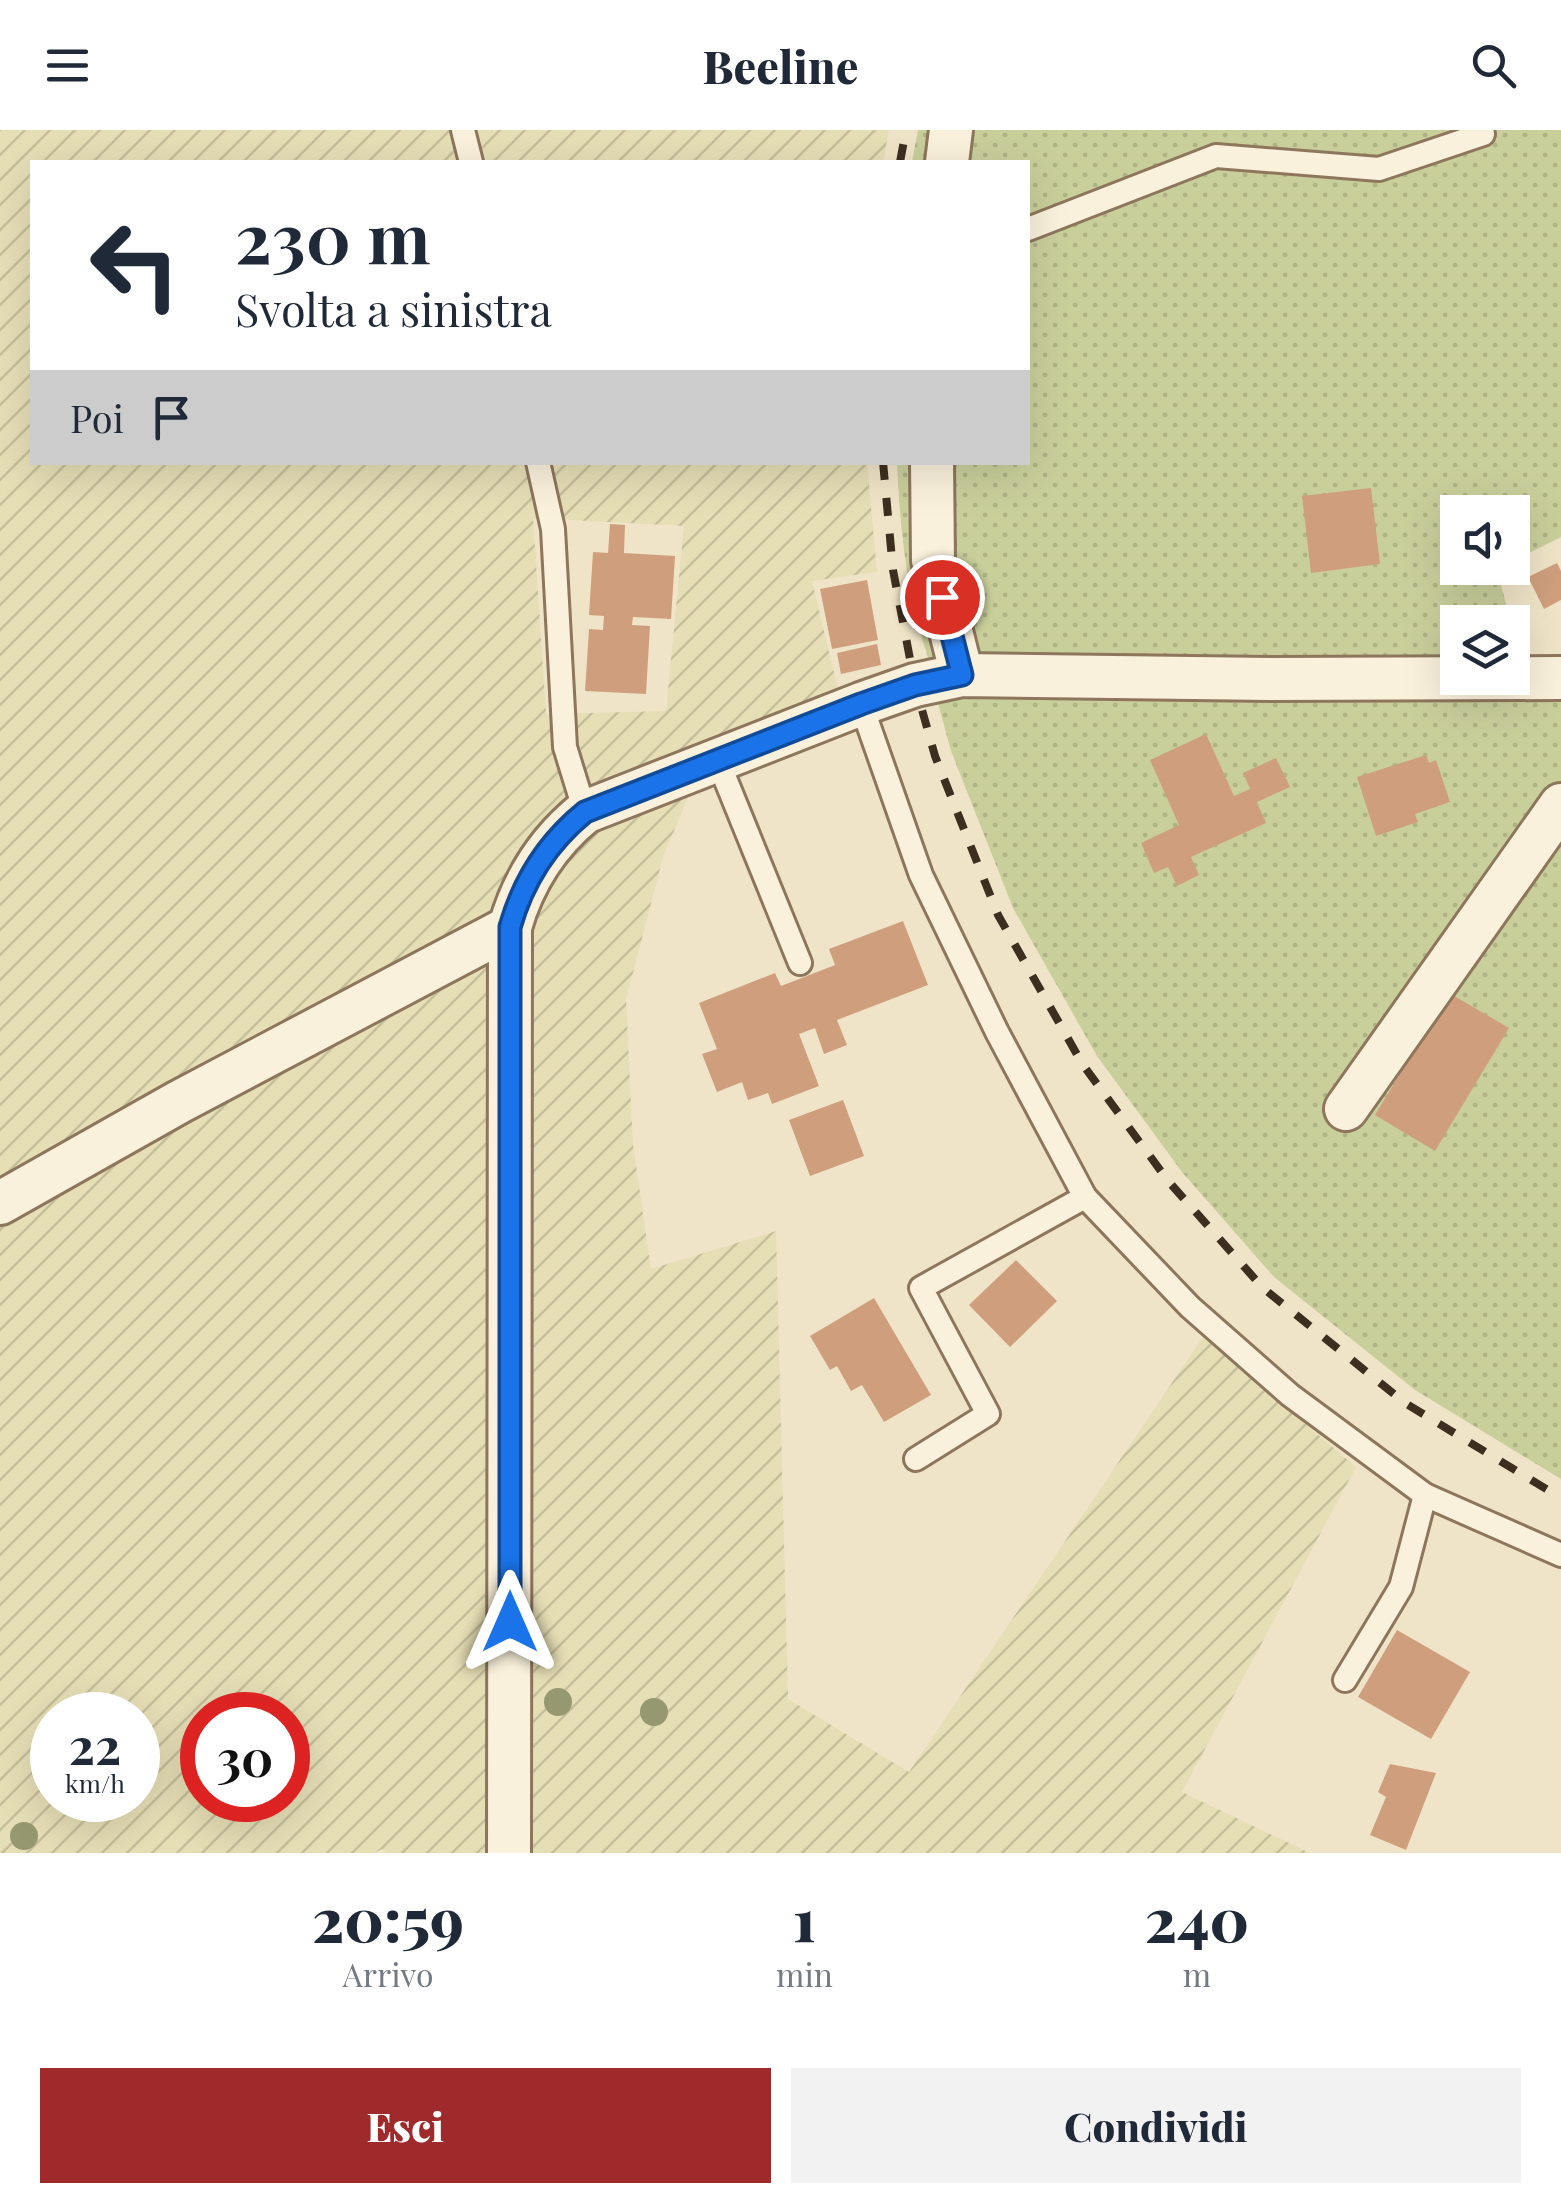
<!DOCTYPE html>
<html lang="it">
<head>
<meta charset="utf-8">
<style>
  :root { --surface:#fff; --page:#f2f2f3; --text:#1f2937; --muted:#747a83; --accent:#9e2a2b }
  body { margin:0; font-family:"Playfair Display",serif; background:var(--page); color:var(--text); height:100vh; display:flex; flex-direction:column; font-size:38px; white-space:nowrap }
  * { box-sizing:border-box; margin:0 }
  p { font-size:32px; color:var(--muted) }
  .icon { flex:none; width:55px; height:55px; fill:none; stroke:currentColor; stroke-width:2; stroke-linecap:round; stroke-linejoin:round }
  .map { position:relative; height:1723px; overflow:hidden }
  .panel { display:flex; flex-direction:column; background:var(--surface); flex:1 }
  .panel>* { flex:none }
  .hud { position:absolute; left:30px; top:30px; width:1000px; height:305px; border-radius:0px; box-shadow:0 10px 40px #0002; background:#fff; color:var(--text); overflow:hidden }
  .controls { position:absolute; left:1440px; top:365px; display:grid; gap:20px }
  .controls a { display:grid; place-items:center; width:90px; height:90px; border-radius:0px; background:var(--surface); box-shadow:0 10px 40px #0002; font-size:50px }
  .speed { position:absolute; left:30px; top:1562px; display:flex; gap:20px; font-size:50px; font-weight:700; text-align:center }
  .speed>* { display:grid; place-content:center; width:130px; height:130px; border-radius:50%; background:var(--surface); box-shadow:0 10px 40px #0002; line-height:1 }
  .speed small { font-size:25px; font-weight:400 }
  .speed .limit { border:15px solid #d22; background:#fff; color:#111 }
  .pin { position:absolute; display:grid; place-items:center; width:85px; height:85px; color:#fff; margin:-42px; border:5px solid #fff; border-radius:50%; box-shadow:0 2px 10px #0007 }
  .me { position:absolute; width:110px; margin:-55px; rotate:0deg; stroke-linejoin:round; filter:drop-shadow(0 0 8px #0008) }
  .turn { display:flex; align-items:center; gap:35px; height:210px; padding:0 40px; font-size:45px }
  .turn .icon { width:130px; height:130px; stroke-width:2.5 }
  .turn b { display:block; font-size:70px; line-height:85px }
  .then { display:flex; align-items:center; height:95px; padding:0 40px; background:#0003; gap:20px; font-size:38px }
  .eta { display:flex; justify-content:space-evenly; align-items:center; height:170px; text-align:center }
  .eta b { font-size:60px; font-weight:800; line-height:70px }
  .primary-button { display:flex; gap:20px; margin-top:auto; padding:20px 40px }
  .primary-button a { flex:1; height:115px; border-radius:0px; background:var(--accent); color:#fff; font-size:40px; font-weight:800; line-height:115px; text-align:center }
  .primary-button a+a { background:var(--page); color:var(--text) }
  header { display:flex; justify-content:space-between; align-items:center; height:130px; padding:0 40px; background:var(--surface); font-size:45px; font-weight:800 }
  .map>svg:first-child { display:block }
</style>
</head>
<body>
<header><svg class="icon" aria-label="menu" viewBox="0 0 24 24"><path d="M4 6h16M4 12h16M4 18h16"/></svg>Beeline<svg class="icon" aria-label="search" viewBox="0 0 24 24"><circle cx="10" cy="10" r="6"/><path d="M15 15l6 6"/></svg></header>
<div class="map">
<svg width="1561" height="1723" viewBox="0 0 1561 1723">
  <defs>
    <pattern id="farmland-furrows" width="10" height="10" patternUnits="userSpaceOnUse" patternTransform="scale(2.5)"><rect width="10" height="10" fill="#e6deb5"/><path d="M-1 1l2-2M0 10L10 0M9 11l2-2" fill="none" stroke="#c6bf9b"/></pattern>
    <pattern id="grass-dots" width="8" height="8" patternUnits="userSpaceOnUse" patternTransform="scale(2.5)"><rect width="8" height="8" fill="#c9cf9b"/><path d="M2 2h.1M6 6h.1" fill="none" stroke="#aeb285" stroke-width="1.8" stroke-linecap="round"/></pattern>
  </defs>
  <rect width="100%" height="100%" fill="#f0e4c8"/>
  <path fill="url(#farmland-furrows)" fill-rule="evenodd" d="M0,0h889l-6,32h-851v300l835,1 10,109 -65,9 28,117 -127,40 -50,119 -37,143 7,145 18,124 125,-38 12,468 121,73 294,-435 153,130 -174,325 128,61h-924l-4,-4 -7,4h-375zM533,388l151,8 -18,185 -120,3zM52,1585h86v85h-86zM202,1585h86v85h-86z"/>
  <g fill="url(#grass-dots)">
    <path d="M918,0h643v407l-48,24 -1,-49h-54v56h43l-4,2 14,52h-53l-1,46 -528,-7c-22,-66 -29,-129 -32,-198l131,-1v-300h-116z"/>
    <path d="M1561,558v791l-146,-89 -141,-113 -92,-105 -85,-116 -84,-148 -62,-157 -17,-62z"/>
  </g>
  <g fill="#cf9f7d">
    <path d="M1371,358l9,76 -69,9 -9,-77z"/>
    <path d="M610,394l15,1 -1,28 51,3 -4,63 -38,-2 -1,8 18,1 -4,68 -61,-3 4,-62 14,1 1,-14 -15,-1 4,-63 15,1z"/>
    <path d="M1557,433l4,8v29l-17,9 -16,-32z"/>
    <path d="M867,450l11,60 -46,9 -12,-60z"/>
    <path d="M877,514l4,21 -40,9 -4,-21z"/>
    <path d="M1206,604l28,62 16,-7 -7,-16 33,-15 14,29 -33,15 9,21 -75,34 8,18 -22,11 -9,-19 -14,6 -13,-30 38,-18 -29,-65z"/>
    <path d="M1426,625l3,8 7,-3 14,42 -35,12 3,8 -42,14 -19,-59z"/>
    <path d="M903,791l25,64 -91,35 10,25 -23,9 -9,-26 -16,6 20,52 -47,18 -4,-11 -20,7 -6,-18 -25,10 -15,-38 15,-5 -18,-46 76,-30 6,13 54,-21 -6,-16z"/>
    <path d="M1449,863l60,35 -74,123 -60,-36z"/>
    <path d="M843,970l21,56 -54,20 -21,-56z"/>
    <path d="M1016,1130l41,41 -47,46 -41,-42z"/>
    <path d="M874,1168l57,97 -47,27 -22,-37 -11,6 -14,-25 -7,4 -20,-34z"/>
    <path d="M1397,1500l73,42 -39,67 -73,-42z"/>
    <path d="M1390,1634l46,9 -30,77 -36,-15 16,-38 -8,-5z"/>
  </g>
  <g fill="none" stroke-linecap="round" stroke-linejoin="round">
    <defs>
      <g id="lane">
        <path d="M463,0l8,32"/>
        <path d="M1028,99l188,-73 163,13 104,-35"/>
        <path d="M538,332l15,67 12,218 20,65"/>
        <path d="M861,574l60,171 76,157 88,165 105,110 100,88 135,100 136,60"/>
        <path d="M718,631l82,202"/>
        <path d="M916,1329l72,-45 -67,-126 164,-91"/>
        <path d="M1345,1550l56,-93 24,-92"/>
      </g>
      <g id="street">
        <path d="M947,32l4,-32"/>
        <path d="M932,332l1,98 29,115"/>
        <path d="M1346,979l215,-304"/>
        <path d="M0,1073l179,-101 331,-175"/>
        <path d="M509,1723l1,-926c13,-46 38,-85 75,-115l276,-108 54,-19 47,-10 308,4 291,-1"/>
      </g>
    </defs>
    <use href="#lane" stroke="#8d765c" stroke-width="28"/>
    <use href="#street" stroke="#8d765c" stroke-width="48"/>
    <use href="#lane" stroke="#faf1dc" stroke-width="22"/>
    <use href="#street" stroke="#faf1dc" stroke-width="42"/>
    <g stroke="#3d2e20" stroke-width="8" stroke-dasharray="18 18" stroke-linecap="butt">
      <path d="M900,32l6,-32"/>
      <path d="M883,332l10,108 22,115 20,71 63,159 85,150 86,117 94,106 142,115 156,95"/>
    </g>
  </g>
  <g fill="#96986f">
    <circle cx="558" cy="1572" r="14"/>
    <circle cx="654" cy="1582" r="14"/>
    <circle cx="24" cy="1706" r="14"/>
  </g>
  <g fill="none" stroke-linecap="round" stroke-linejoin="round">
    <defs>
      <path id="route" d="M510,1492v-695c13,-46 38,-85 75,-115l276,-108 54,-19 47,-10 -20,-78"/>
    </defs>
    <use href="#route" stroke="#114b97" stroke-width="25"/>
    <use href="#route" stroke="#1a73e8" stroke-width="18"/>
  </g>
</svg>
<div class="controls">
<a><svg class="icon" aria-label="sound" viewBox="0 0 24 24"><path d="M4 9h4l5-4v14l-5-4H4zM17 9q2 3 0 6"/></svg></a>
<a><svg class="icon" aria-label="layers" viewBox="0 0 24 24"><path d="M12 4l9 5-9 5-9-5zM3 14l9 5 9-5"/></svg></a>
</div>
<div class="speed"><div>22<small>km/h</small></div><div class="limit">30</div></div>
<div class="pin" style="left:942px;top:467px;background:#d93025"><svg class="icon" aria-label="arrive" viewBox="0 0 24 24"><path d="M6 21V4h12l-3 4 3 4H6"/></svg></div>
<svg class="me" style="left:510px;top:1492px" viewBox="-20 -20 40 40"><path d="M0-17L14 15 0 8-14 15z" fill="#1a73e8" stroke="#fff" stroke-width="4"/></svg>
<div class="hud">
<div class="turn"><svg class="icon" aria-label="left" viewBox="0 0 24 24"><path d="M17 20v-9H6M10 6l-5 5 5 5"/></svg><div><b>230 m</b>Svolta a sinistra</div></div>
<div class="then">Poi<svg class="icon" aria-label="arrive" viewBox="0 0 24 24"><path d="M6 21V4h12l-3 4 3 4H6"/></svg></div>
</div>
</div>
<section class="panel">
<div class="eta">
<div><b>20:59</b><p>Arrivo</p></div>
<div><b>1</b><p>min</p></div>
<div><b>240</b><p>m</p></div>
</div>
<div class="primary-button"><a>Esci</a><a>Condividi</a></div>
</section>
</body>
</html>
